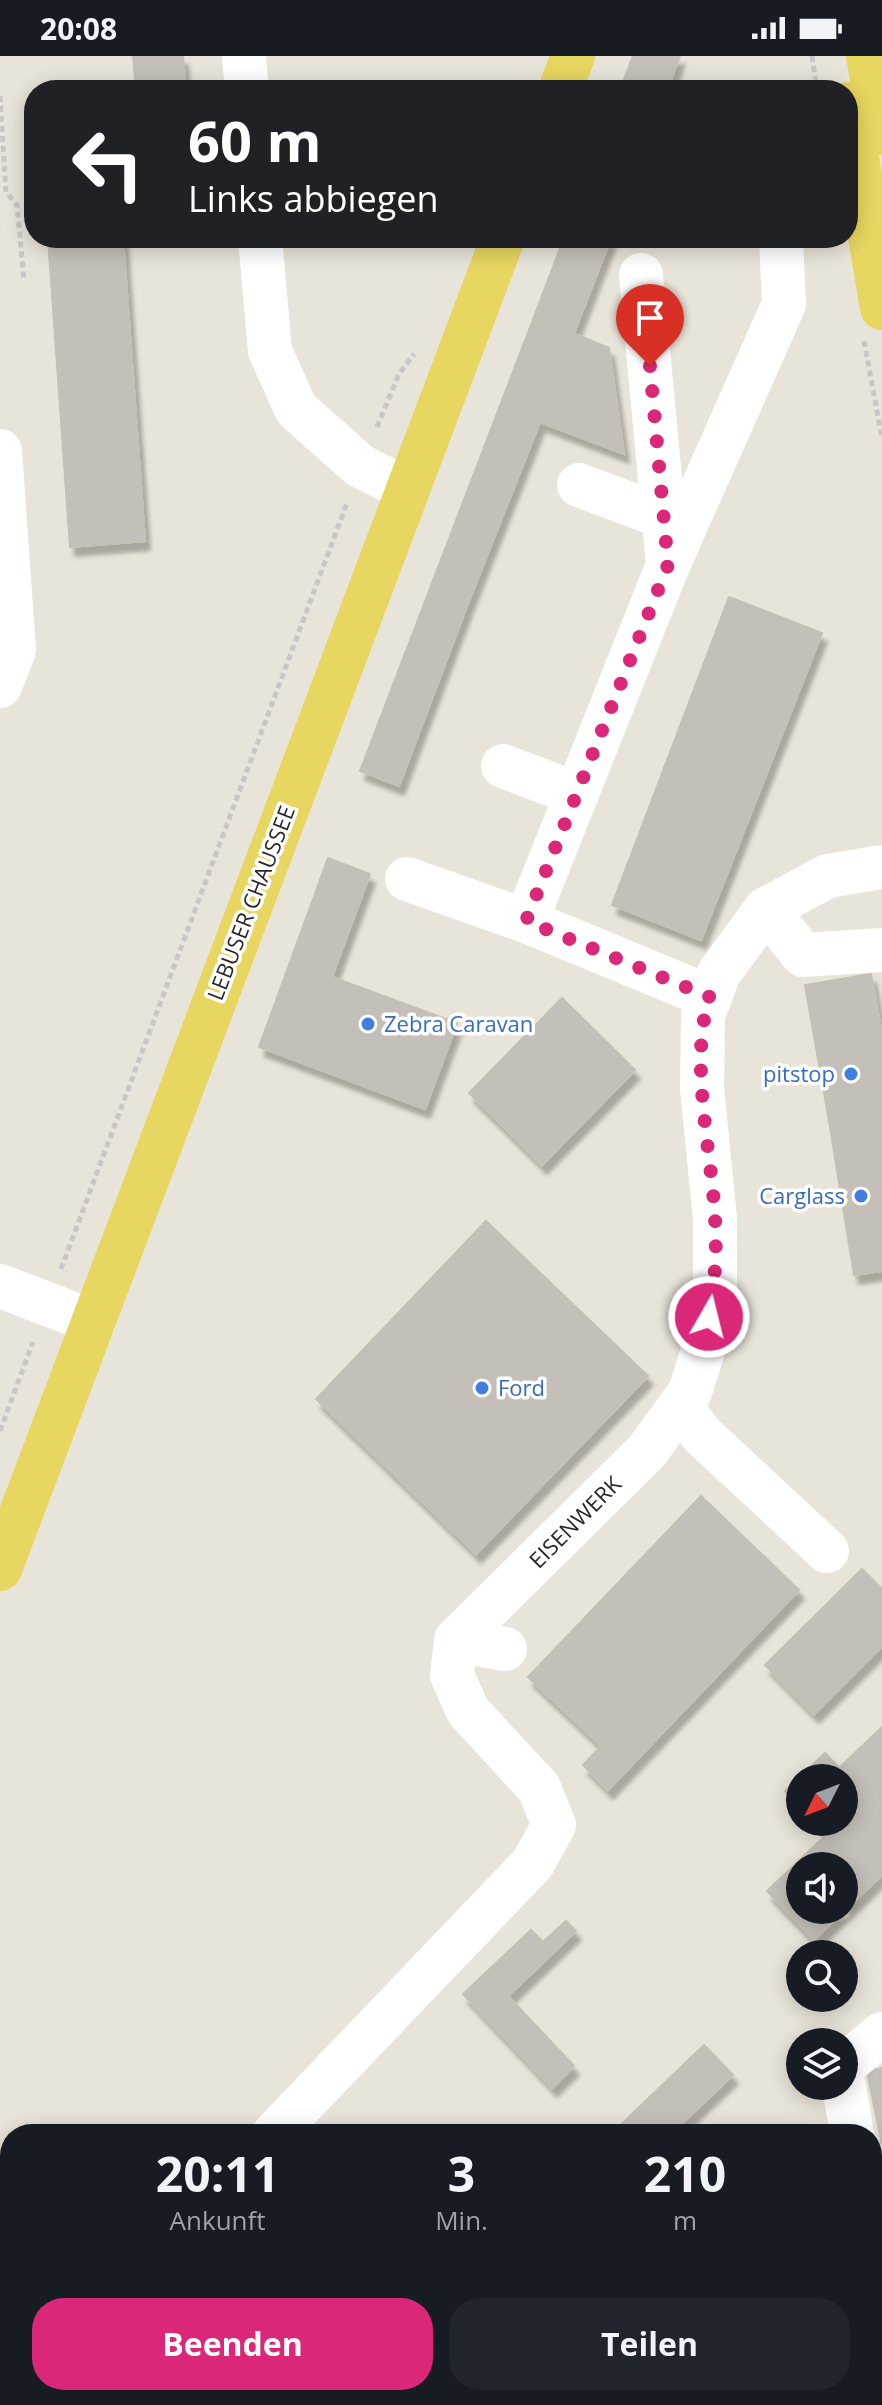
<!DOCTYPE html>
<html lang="de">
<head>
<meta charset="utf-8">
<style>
  :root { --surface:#171b24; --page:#20242c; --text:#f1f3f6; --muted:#9ea1a6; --accent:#db2777 }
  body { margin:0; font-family:"Open Sans",sans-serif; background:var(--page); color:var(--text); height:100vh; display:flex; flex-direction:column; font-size:30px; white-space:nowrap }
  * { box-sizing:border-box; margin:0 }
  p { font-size:26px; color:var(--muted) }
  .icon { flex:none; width:44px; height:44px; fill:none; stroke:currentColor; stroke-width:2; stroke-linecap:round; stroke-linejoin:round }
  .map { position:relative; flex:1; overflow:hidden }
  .drawer { position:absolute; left:0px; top:2068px; width:882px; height:282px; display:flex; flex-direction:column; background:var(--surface); border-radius:32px 32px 0 0; box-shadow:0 4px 20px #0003 }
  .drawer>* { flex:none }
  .banner { position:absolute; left:24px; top:24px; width:834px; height:168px; border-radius:32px; box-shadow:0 4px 20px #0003; background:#202124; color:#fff; overflow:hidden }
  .needle { width:52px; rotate:228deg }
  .buttons { position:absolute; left:786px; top:1708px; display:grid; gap:16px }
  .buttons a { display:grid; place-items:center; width:72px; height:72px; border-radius:50%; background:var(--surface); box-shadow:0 4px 20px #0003; font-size:40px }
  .pin { position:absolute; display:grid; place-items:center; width:68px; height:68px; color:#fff; margin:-82px -34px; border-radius:50% 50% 50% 0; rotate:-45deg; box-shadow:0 0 8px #0007 }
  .pin .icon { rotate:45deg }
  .me { position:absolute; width:88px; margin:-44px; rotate:8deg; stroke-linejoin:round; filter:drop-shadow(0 0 6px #0008) }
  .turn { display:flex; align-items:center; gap:28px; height:168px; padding:0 32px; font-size:36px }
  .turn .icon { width:104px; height:104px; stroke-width:2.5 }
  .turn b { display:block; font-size:56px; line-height:68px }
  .eta { display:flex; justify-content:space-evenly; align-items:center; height:136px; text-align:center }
  .eta b { font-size:48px; font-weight:700; line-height:56px }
  .primary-button { display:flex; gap:16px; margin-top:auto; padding:16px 32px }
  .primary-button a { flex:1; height:92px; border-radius:32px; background:var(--accent); color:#fff; font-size:32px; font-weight:700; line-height:92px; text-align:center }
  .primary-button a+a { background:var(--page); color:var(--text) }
  .status { display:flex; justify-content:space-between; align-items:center; height:56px; padding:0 40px; background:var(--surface); direction:ltr }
  .status svg { height:22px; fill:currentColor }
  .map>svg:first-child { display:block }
</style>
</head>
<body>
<div class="status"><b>20:08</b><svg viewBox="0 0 49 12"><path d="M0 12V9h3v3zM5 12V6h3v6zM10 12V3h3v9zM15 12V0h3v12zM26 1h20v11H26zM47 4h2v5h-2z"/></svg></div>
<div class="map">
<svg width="882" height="2349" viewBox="0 0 882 2349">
  <defs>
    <filter id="shadow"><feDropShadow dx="5" dy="9" stdDeviation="2" flood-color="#0004"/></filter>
  </defs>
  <rect width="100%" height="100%" fill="#e9e4d9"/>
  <g fill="#c4c0b9" stroke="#c4c0b3" stroke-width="2" fill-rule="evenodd" filter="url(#shadow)">
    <path d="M133,0h50l3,34h-50z"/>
    <path d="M633,0h47l-13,34h-47z"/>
    <path d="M48,182h75l22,303 -75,6z"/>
    <path d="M564,182h47l-37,95 -40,-16z"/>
    <path d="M534,261l75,31 15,106 -84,-32 -73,184 -38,-15z"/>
    <path d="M429,535l38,15 -68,180 -39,-15z"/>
    <path d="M729,541l93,36 -121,307 -89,-35z"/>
    <path d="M328,802l42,16 -38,103 125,46 -32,86 -166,-62z"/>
    <path d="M871,918l11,61v77l-53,9 -24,-136z"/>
    <path d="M562,942l73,72 -93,95 -73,-72z"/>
    <path d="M882,1056v159l-28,4 -25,-154z"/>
    <path d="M486,1165l162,155 -172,178 -160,-155z"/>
    <path d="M701,1440l98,94 -191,200 -25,-25 18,-19 -73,-69z"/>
    <path d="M862,1513l20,20v57l-68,68 -49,-49z"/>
    <path d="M882,1671v148l-68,65 -47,-49 60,-57 -12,-12h29v-44h-44v29l-15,-16 40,-38 14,15zM800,1810h44v44h-44z"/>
    <path d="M566,1865l10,10 -68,65 66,70 -22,22 -89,-94 68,-64 12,12z"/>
    <path d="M704,1989l29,30 -62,59h-60z"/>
    <path d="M882,2012v77l-15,-74z"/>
    <path d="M427,2070l9,8h-17z"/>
    <path d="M247,2340h128l-9,9h-111z"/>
    <path d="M502,2340h34l-10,9h-17z"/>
  </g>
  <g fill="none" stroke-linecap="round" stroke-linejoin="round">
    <g stroke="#c7c7c7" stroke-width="5" stroke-dasharray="6 4" stroke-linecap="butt">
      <path d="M812,0l4,27"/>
      <path d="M0,40l6,96 11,13 7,75"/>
      <path d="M864,285l18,97"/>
      <path d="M377,371l22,-53 15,-20"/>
      <path d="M61,1213l286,-766"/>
      <path d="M0,1375l33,-89"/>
    </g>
    <g stroke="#fff" stroke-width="44">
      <path d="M244,0l3,34"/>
      <path d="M260,182l10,113 26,58 64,57 47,23"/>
      <path d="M0,395l14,199 -14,36"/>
      <path d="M579,429l85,32"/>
      <path d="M669,507l115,-259 -3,-66"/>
      <path d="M503,710l74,28"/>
      <path d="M407,823l119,42 184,76"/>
      <path d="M766,853l37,46 79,-5"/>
      <path d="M526,865l142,-356 -27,-290"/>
      <path d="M0,1230l94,36"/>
      <path d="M680,1350l22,29 125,116"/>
      <path d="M456,1584l49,9"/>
      <path d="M844,2009l38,-31"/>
      <path d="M844,2030l8,48"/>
      <path d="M274,2078l259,-271 21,-38 -15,-37 -71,-77 -16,-36 4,-35 191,-189 43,-59 14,-45 11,-60v-68l-13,-131 1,-73 16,-42 47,-64 62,-33 54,-9"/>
      <path d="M872,2130l10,3"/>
      <path d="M15,2349l9,-9"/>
    </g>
    <g stroke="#e7d660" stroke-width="44">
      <path d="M868,0l14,77"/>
      <path d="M560,34l13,-34"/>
      <path d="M848,48l34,204"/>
      <path d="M0,1513l503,-1331"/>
    </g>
  </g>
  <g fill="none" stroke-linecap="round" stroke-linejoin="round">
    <path stroke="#db2777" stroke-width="14" stroke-dasharray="0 25.2" d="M650,310l18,199 -142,356 184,76c-22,60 2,157 5,221 2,33 0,66 -6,99"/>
  </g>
  <g fill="#3f7fe0" stroke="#fff" stroke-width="3">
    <circle cx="368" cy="968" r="8"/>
    <circle cx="851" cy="1018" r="8"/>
    <circle cx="861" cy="1140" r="8"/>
    <circle cx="482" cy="1332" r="8"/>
  </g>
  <g text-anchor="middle" stroke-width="7" stroke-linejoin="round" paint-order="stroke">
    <g font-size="22" fill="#272727" stroke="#fff">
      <text transform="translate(251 847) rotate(-69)" y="8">LEBUSER CHAUSSEE</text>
      <text transform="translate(575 1466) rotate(-45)" y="8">EISENWERK</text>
    </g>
    <g font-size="22" fill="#366cbe" stroke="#fff" text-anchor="start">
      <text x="384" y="976">Zebra Caravan</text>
      <text x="835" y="1026" text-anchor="end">pitstop</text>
      <text x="845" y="1148" text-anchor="end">Carglass</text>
      <text x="498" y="1340">Ford</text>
    </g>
  </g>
</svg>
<div class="buttons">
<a><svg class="needle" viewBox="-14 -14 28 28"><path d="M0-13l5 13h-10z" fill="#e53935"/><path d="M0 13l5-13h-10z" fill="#9ea1a6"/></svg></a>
<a><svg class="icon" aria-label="sound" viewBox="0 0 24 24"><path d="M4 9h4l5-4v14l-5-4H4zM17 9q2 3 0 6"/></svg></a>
<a><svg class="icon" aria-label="search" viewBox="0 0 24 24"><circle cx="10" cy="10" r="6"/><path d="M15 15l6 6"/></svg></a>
<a><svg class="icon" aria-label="layers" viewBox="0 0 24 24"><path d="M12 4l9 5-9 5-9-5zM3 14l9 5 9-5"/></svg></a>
</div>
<div class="pin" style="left:650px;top:310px;background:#d93025"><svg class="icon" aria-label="arrive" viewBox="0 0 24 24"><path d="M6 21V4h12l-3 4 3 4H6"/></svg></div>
<svg class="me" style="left:709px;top:1261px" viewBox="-20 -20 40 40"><circle r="17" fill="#db2777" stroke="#fff" stroke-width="3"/><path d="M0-11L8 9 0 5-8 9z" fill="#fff"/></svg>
<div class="banner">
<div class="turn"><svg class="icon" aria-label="left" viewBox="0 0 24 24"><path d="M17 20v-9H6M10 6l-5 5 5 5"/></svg><div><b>60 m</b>Links abbiegen</div></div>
</div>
<section class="drawer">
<div class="eta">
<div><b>20:11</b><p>Ankunft</p></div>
<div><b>3</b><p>Min.</p></div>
<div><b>210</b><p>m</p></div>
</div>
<div class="primary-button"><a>Beenden</a><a>Teilen</a></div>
</section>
</div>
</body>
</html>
